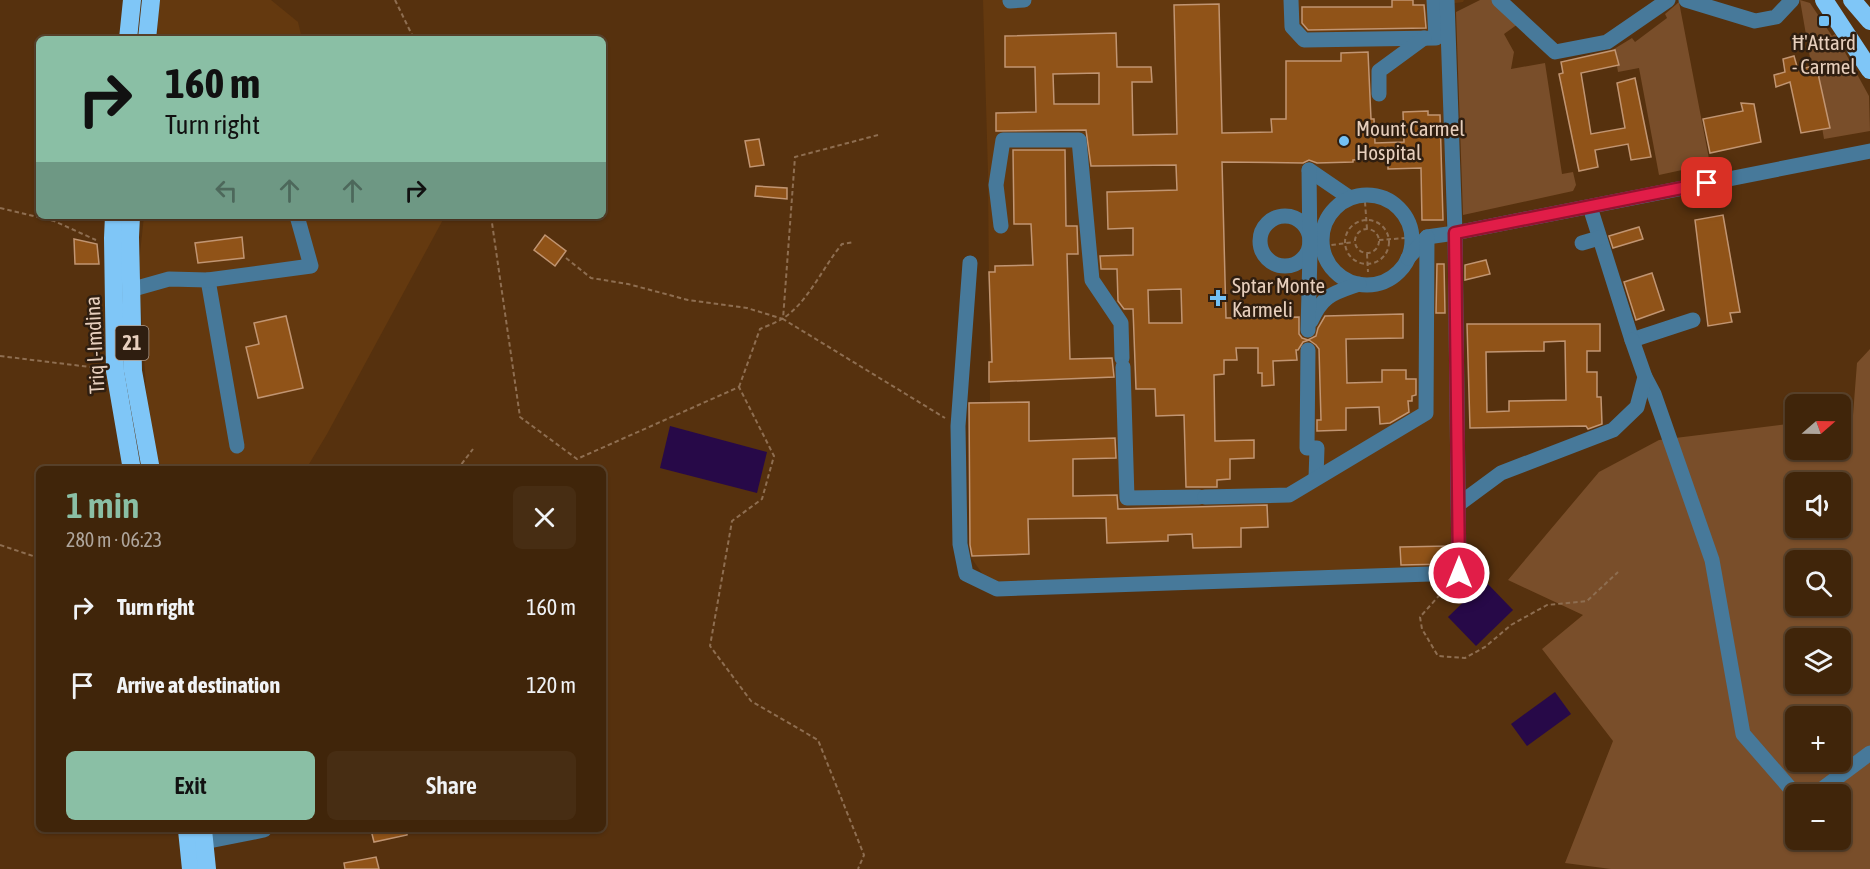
<!DOCTYPE html>
<html lang="en">
<head>
<meta charset="utf-8">
<style>
  :root { --surface:#40250a; --page:#472d13; --text:#f1f3f6; --muted:#aea59c; --line:#59422b; --accent:#8abfa5 }
  body { margin:0; font-family:"Asap Condensed",sans-serif; background:var(--page); color:var(--text); height:100vh; display:flex; flex-direction:column; font-size:22px; white-space:nowrap }
  * { box-sizing:border-box; margin:0 }
  p { font-size:20px; color:var(--muted) }
  .icon { flex:none; width:33px; height:33px; fill:none; stroke:currentColor; stroke-width:2; stroke-linecap:round; stroke-linejoin:round }
  .map { position:relative; flex:1; overflow:hidden }
  .details { position:absolute; left:36px; top:466px; width:570px; height:366px; display:flex; flex-direction:column; background:var(--surface); border-radius:9px; box-shadow:0 2px 4px #0004,0 0 0 2px var(--line) }
  .details>* { flex:none }
  .hud { position:absolute; left:36px; top:36px; width:570px; height:183px; border-radius:9px; box-shadow:0 2px 4px #0004,0 0 0 2px var(--line); background:#8abfa5; color:#111; overflow:hidden }
  .needle { width:39px; rotate:70deg }
  .controls { position:absolute; left:1785px; top:394px; display:grid; gap:12px }
  .controls a { display:grid; place-items:center; width:66px; height:66px; border-radius:9px; background:var(--surface); box-shadow:0 2px 4px #0004,0 0 0 2px var(--line); font-size:30px }
  .pin { position:absolute; display:grid; place-items:center; width:51px; height:51px; color:#fff; margin:-26px; border-radius:12px; box-shadow:0 3px 9px #0006 }
  .me { position:absolute; width:66px; margin:-33px; rotate:0deg; stroke-linejoin:round; filter:drop-shadow(0 0 4px #0008) }
  .turn { display:flex; align-items:center; gap:21px; height:126px; padding:0 30px; font-size:27px }
  .turn .icon { width:78px; height:78px; stroke-width:2.5 }
  .turn b { display:block; font-size:42px; line-height:51px }
  .lanes { display:flex; align-items:center; height:57px; padding:0 30px; background:#0003; justify-content:center; gap:30px; direction:ltr }
  .lanes .off { opacity:.35 }
  .round { display:grid; place-items:center; flex:none; width:63px; height:63px; border-radius:9px; background:var(--page) }
  .summary { display:flex; align-items:center; justify-content:space-between; height:102px; padding:0 30px }
  h1 { font-size:36px; font-weight:600; line-height:45px; color:var(--accent) }
  .primary-button { display:flex; gap:12px; margin-top:auto; padding:12px 30px }
  .primary-button a { flex:1; height:69px; border-radius:9px; background:var(--accent); color:#111; font-size:24px; font-weight:600; line-height:69px; text-align:center }
  .primary-button a+a { background:var(--page); color:var(--text) }
  ul { padding:0; list-style:none }
  li { display:flex; align-items:center; gap:18px; height:78px; padding:0 30px }
  li div { flex:1 }
  li b { display:block; font-size:22px }
  li em { font-style:normal }
  .map>svg:first-child { display:block }
</style>
</head>
<body>
<div class="map">
<svg width="1870" height="869" viewBox="0 0 1870 869">
  <rect width="100%" height="100%" fill="#56310e"/>
  <g fill="#64390f">
    <path d="M159,0h112l27,22 4,17h-145z"/>
    <path d="M983,0h481l-1,2 -22,3 14,562 -467,15 -18,-26 -1,-154h21l-2,-229z"/>
    <path d="M144,216h301l-118,218 -21,35h-147l-12,-64 -7,-114 -1,-28z"/>
  </g>
  <g fill="#794e2a" fill-rule="evenodd">
    <path d="M1480,0h13l25,24 -14,10 10,18 -3,17 34,-6 17,111 11,-2 3,13 -3,6 -110,24 -7,-203z"/>
    <path d="M1800,0l10,3 22,33 3,-2 34,62 1,35 -46,8z"/>
    <path d="M1679,2l31,162 -51,11 -20,-107 -21,4 -4,-23 18,-11 3,4 32,-24 -2,-4z"/>
    <path d="M1870,349v520h-259l-46,-6 48,-122 -71,-92 41,-34 -75,-35 91,-108 60,-32 136,-17 1,27h44l1,-33 12,-2 4,-52zM1796,483h44v45h-44zM1796,561h44v45h-44zM1796,639h44v45h-44zM1796,717h44v45h-44zM1796,795h44v45h-44z"/>
  </g>
  <g fill="#270948">
    <path d="M670,426l97,26 -10,41 -97,-25z"/>
    <path d="M1485,581l28,29 -37,36 -28,-29z"/>
    <path d="M1555,692l16,22 -44,32 -16,-22z"/>
  </g>
  <g fill="#905318" stroke="#c19572" stroke-width="1.5" fill-rule="evenodd">
    <path d="M1392,0h21v5h11l2,23 -118,2 -6,-7v-16h90z"/>
    <path d="M1219,4l3,129 50,-1 -1,-13h15v-58h55v-8l27,-1 3,67h3l1,24 29,-1 -1,-30 25,-1v4h12l3,105h-21l-1,-52 -33,1v-11l-35,2v2l-36,1 -8,-3 -6,3 -81,-1 4,156 73,-1v17l3,4 6,2 8,-4 2,-8 7,-12 78,-2v24l-57,1 1,44 35,-1v-12h24v9h10v16l-4,1v5h-4l1,11 -19,11 -10,1 -1,-17 -33,1v22l-29,1v-11h4l-2,-71 -3,-4 -7,-5 -6,2 -5,8h-2l1,10 -24,1 1,24 -12,1v-13h-4v-25h-22l1,12h-13v14l-10,1 1,66 39,-1v18l-24,1v20l-13,1v7h-31l-2,-72 -28,1 -1,-27h-19l-3,-80h-9l-6,-8 -1,-32h-16l-1,-13 33,-1v-27l-25,1 -1,-37 70,-2 -1,-25 -85,1 -5,-36 -90,1v-18l40,-1 -1,-45h-30v-31l111,-3 1,34h34l1,15h-20l1,53 44,-1 -3,-129zM1099,73v31h-45l-1,-30zM1181,289l1,34h-33l-1,-33z"/>
    <path d="M1615,50l4,15 -38,8 10,61 34,-6 -8,-45 18,-5 16,79 -20,3 -3,-16 -33,6 3,17 -19,4 -20,-97 4,-1 -2,-11z"/>
    <path d="M1794,56l4,14 15,-4 1,4 3,-1 13,59 -29,5 -11,-51 -14,5 -2,-12 11,-3 -2,-13z"/>
    <path d="M1741,103l13,1 7,38 -51,11 -7,-34 40,-8z"/>
    <path d="M759,139l5,26 -14,2 -5,-26z"/>
    <path d="M1013,150h52l1,76h11l1,28h-11l3,105 42,-1 2,19 -125,5v-20h3l-3,-90h6v-6l38,-1 -2,-41h-17z"/>
    <path d="M756,186l31,2v11l-32,-3z"/>
    <path d="M1723,215l17,97 -10,1 2,9 -24,4 -13,-106z"/>
    <path d="M1639,227l4,12 -30,9 -4,-12z"/>
    <path d="M545,235l21,16 -11,15 -21,-16z"/>
    <path d="M242,237l2,21 -46,5 -3,-20z"/>
    <path d="M74,239l23,5 2,20h-24z"/>
    <path d="M1486,260l4,14 -25,6v-15z"/>
    <path d="M1437,264h7l1,49h-9z"/>
    <path d="M1652,273l12,37 -28,10 -12,-38z"/>
    <path d="M286,316l17,72 -45,10 -12,-51 13,-3 -5,-21z"/>
    <path d="M1467,324h133v27h-13v21h10v25h4l1,27 -14,5 -2,-3 -116,2zM1565,341l1,59 -57,1v10l-22,1 -1,-60 58,-1v-9z"/>
    <path d="M1029,402v39l86,-3 1,20 -43,1v37l44,-1 1,14 149,-4 1,22 -27,1v19l-48,1 -1,-14 -24,1v6l-61,2 -1,-25 -78,1 1,35 -57,2 -2,-11 -1,-142z"/>
    <path d="M1449,546v18l-48,1 -1,-18z"/>
    <path d="M371,830h36v5l-33,7z"/>
    <path d="M376,857l3,12h-34l-1,-6z"/>
  </g>
  <g fill="none" stroke-linecap="round" stroke-linejoin="round">
    <g stroke="#8e6e51" stroke-width="2" stroke-dasharray="4.5 3" stroke-linecap="butt">
      <path d="M395,0l19,39"/>
      <path d="M878,135l-83,22 -12,162 162,99"/>
      <path d="M1365,202l2,27"/>
      <path d="M0,208l54,13 42,19"/>
      <path d="M491,216l29,201 57,42 162,-72 35,69 -12,43 -30,22 -22,125 41,55 67,39 46,115 -6,14"/>
      <circle cx="1367" cy="242" r="22"/>
      <circle cx="1367" cy="241" r="12"/>
      <path d="M1379,240l27,-2"/>
      <path d="M1324,246l30,-4"/>
      <path d="M1367,254l1,18"/>
      <path d="M566,258l25,20 37,6 60,16 59,8 36,11"/>
      <path d="M0,356l98,12"/>
      <path d="M739,387l21,-58c7,-3 15,-6 22,-10 25,-15 41,-52 60,-75l12,-2"/>
      <path d="M457,470l16,-21"/>
      <path d="M0,545l39,13"/>
      <path d="M1445,589l-25,28 2,12 16,27 27,2 20,-11 26,-22 36,-20 40,-4 31,-29"/>
    </g>
    <g stroke="#47799a" stroke-width="15">
      <path d="M1291,0l1,27 12,13 132,-2 -2,-38"/>
      <path d="M1499,0l56,52 52,-10 61,-42"/>
      <path d="M1686,0l69,21 21,-4 16,-17"/>
      <path d="M1010,1l14,-1"/>
      <path d="M1379,94v-23l45,-33"/>
      <path d="M1309,170l41,28"/>
      <circle cx="1367" cy="240" r="45"/>
      <path d="M1590,207l42,133 61,-20"/>
      <circle cx="1285" cy="241" r="25"/>
      <path d="M1001,226l-5,-41 7,-45h76l13,140 29,43 1,35"/>
      <path d="M1582,243l17,-5"/>
      <path d="M1408,258l19,-21 28,-4 415,-82"/>
      <path d="M970,263l-12,163 2,118 6,30 31,15 462,-16 -4,-340 -8,-233"/>
      <path d="M208,280l29,166"/>
      <path d="M130,290l39,-11 39,1 103,-14 -14,-50"/>
      <path d="M1311,321c12,-27 23,-28 48,-37"/>
      <path d="M1308,330l2,-77 -1,-83"/>
      <path d="M1308,350l-1,98h10l-1,30"/>
      <path d="M1123,367l4,131 72,-1"/>
      <path d="M1645,377l9,17 58,166 31,174 53,61"/>
      <path d="M1205,497l84,-2 137,-82 1,-176"/>
      <path d="M1459,504l42,-31 112,-43 24,-23 8,-30 -13,-37"/>
      <path d="M1814,795l56,-42"/>
      <path d="M204,842l60,-12"/>
    </g>
    <g stroke="#7fc6f7" stroke-width="18">
      <path d="M1824,0l46,70"/>
      <path d="M1852,0l18,21"/>
      <path d="M128,39l4,-39"/>
      <path d="M147,39l4,-39"/>
      <path d="M114,216l-1,22 2,133 17,99"/>
      <path d="M131,216l-1,21 3,134 18,99"/>
      <path d="M187,830l4,39"/>
      <path d="M203,830l4,39"/>
    </g>
  </g>
  <g fill="none" stroke-linecap="round" stroke-linejoin="round">
    <defs>
      <path id="route" d="M1459,573l-4,-340 252,-50"/>
    </defs>
    <use href="#route" stroke="#92132f" stroke-width="15"/>
    <use href="#route" stroke="#e11d48" stroke-width="10"/>
  </g>
  <g fill="#73c1f5" stroke="#2f1e10" stroke-width="2">
    <rect x="1818" y="15" width="12" height="12" rx="3"/>
    <circle cx="1344" cy="141" r="6"/>
    <path d="M1215 289h6v6h6v6h-6v6h-6v-6h-6v-6h6z"/>
  </g>
  <g text-anchor="middle" stroke-width="5" stroke-linejoin="round" paint-order="stroke">
    <rect fill="#2f1e10" stroke="#b09a89" stroke-width="1.5" x="115.5" y="326" width="33" height="34" rx="4.5"/>
    <g font-size="20" font-weight="bold" fill="#e7cfbd">
      <text x="132" y="350">21</text>
    </g>
    <g font-size="21" fill="#e7cfbd" stroke="#2f1e10" text-anchor="start">
      <text x="1824" y="50" text-anchor="middle">Ħ'Attard<tspan x="1824" dy="24">- Carmel</tspan></text>
      <text x="1356" y="136">Mount Carmel<tspan x="1356" dy="24">Hospital</tspan></text>
      <text x="1232" y="293">Sptar Monte<tspan x="1232" dy="24">Karmeli</tspan></text>
    </g>
    <g font-size="21" fill="#e7cfbd" stroke="#2f1e10">
      <text transform="translate(95 345) rotate(-93)" y="7">Triq l-Imdina</text>
    </g>
  </g>
</svg>
<div class="controls">
<a><svg class="needle" viewBox="-14 -14 28 28"><path d="M0-13l5 13h-10z" fill="#e53935"/><path d="M0 13l5-13h-10z" fill="#aea59c"/></svg></a>
<a><svg class="icon" aria-label="sound" viewBox="0 0 24 24"><path d="M4 9h4l5-4v14l-5-4H4zM17 9q2 3 0 6"/></svg></a>
<a><svg class="icon" aria-label="search" viewBox="0 0 24 24"><circle cx="10" cy="10" r="6"/><path d="M15 15l6 6"/></svg></a>
<a><svg class="icon" aria-label="layers" viewBox="0 0 24 24"><path d="M12 4l9 5-9 5-9-5zM3 14l9 5 9-5"/></svg></a>
<a>+</a>
<a>−</a>
</div>
<div class="pin" style="left:1707px;top:183px;background:#d93025"><svg class="icon" aria-label="arrive" viewBox="0 0 24 24"><path d="M6 21V4h12l-3 4 3 4H6"/></svg></div>
<svg class="me" style="left:1459px;top:573px" viewBox="-20 -20 40 40"><circle r="17" fill="#e11d48" stroke="#fff" stroke-width="3"/><path d="M0-11L8 9 0 5-8 9z" fill="#fff"/></svg>
<div class="hud">
<div class="turn"><svg class="icon" aria-label="right" viewBox="0 0 24 24"><path d="M7 20v-9h11M14 6l5 5-5 5"/></svg><div><b>160 m</b>Turn right</div></div>
<div class="lanes"><svg class="icon off" aria-label="left" viewBox="0 0 24 24"><path d="M17 20v-9H6M10 6l-5 5 5 5"/></svg><svg class="icon off" aria-label="ahead" viewBox="0 0 24 24"><path d="M12 20V5M6 11l6-6 6 6"/></svg><svg class="icon off" aria-label="ahead" viewBox="0 0 24 24"><path d="M12 20V5M6 11l6-6 6 6"/></svg><svg class="icon" aria-label="right" viewBox="0 0 24 24"><path d="M7 20v-9h11M14 6l5 5-5 5"/></svg></div>
</div>
<section class="details">
<div class="summary"><div><h1>1 min</h1><p>280 m · 06:23</p></div><a class="round"><svg class="icon" aria-label="close" viewBox="0 0 24 24"><path d="M6 6l12 12M18 6L6 18"/></svg></a></div>
<ul>
<li><svg class="icon" aria-label="right" viewBox="0 0 24 24"><path d="M7 20v-9h11M14 6l5 5-5 5"/></svg><div><b>Turn right</b></div><em>160 m</em></li>
<li><svg class="icon" aria-label="arrive" viewBox="0 0 24 24"><path d="M6 21V4h12l-3 4 3 4H6"/></svg><div><b>Arrive at destination</b></div><em>120 m</em></li>
</ul>
<div class="primary-button"><a>Exit</a><a>Share</a></div>
</section>
</div>
</body>
</html>
